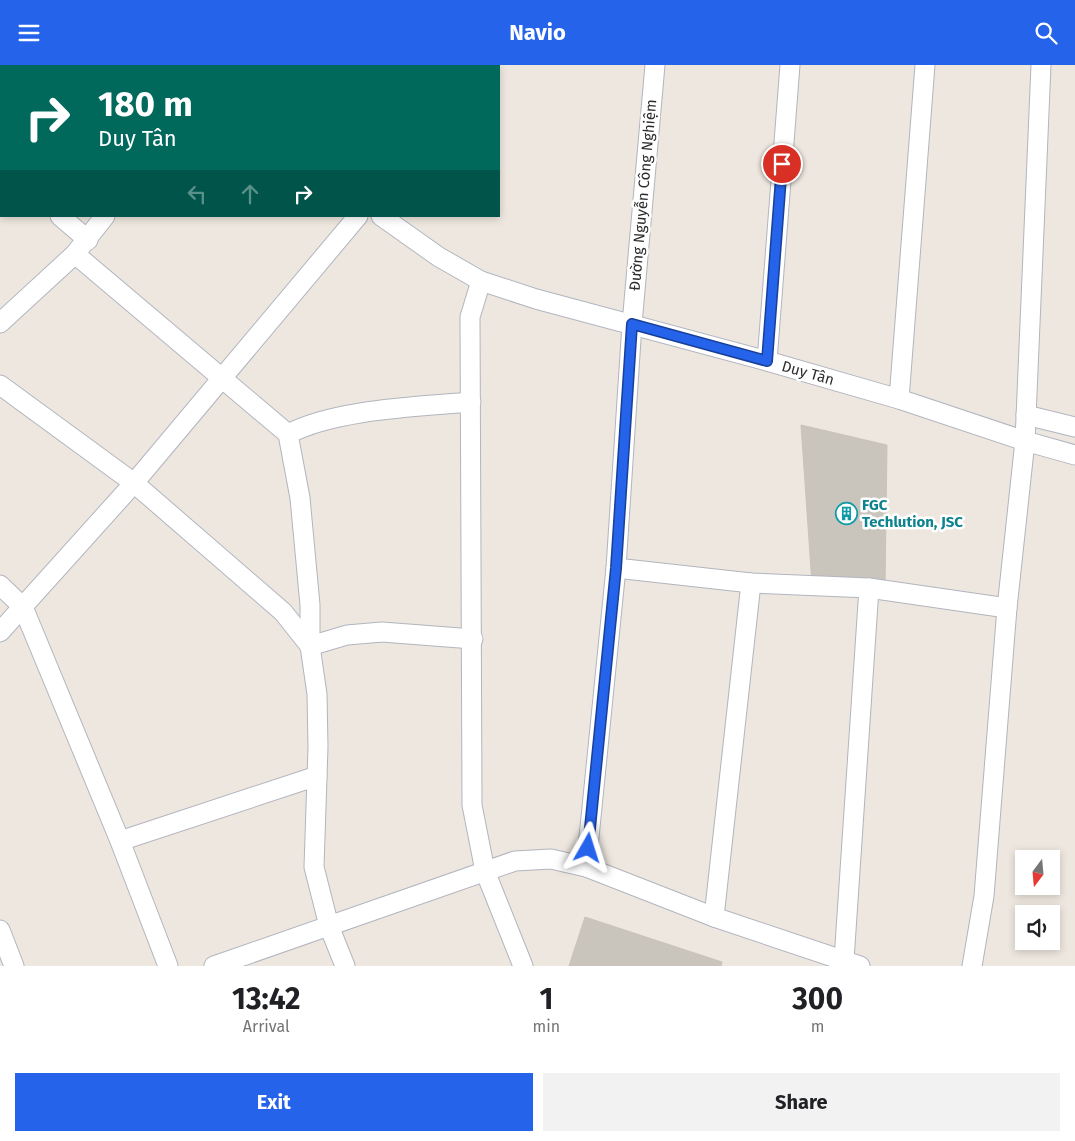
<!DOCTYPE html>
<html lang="en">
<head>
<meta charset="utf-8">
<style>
  :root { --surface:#fff; --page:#f2f2f2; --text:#202124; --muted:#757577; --accent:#2563eb }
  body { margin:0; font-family:"Fira Sans",sans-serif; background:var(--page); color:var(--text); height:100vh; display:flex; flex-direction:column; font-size:19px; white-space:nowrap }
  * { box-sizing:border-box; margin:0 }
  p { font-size:16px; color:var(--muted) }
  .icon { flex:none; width:28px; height:28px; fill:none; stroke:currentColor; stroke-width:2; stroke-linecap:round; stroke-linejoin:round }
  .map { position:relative; height:901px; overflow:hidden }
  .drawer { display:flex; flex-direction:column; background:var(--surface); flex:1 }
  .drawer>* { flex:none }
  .top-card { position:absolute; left:0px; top:0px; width:500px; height:152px; box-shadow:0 2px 8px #0003; background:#00695c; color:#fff; overflow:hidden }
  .needle { width:32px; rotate:196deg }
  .fabs { position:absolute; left:1015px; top:785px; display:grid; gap:10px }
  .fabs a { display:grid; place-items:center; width:45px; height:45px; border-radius:0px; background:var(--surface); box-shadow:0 2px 8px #0003; font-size:25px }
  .pin { position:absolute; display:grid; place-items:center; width:42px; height:42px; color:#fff; margin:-21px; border:2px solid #fff; border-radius:50%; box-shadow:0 1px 5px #0007 }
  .me { position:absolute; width:55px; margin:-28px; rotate:6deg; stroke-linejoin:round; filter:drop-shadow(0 0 4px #0008) }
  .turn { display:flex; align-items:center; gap:18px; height:105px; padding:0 15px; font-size:22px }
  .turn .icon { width:65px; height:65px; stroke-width:2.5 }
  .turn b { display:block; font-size:35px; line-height:42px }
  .lanes { display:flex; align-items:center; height:48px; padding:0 15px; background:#0003; justify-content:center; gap:25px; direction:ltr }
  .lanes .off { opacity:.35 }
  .eta { display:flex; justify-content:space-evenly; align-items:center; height:85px; text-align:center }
  .eta b { font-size:30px; font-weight:700; line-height:35px }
  .action { display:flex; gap:10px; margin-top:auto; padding:10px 15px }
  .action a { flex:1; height:58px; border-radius:0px; background:var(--accent); color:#fff; font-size:20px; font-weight:700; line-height:58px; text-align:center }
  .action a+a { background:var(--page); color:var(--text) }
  header { display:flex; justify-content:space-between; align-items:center; height:65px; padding:0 15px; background:var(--accent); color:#fff; font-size:22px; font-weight:700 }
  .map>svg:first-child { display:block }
</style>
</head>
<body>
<header><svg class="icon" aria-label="menu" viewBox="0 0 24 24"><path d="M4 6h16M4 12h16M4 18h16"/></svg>Navio<svg class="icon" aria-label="search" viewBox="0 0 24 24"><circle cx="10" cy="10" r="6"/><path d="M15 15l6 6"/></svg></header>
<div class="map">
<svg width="1075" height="901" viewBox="0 0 1075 901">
  <rect width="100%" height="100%" fill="#ede7df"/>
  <g fill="#c9c5bd" stroke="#c9c3b8">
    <path d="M801,360l86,20 -2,141 -73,-2z"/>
    <path d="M585,852l137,45 -1,4h-152z"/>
  </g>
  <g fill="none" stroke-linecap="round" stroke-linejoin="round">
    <defs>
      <g id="minor">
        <path d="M192,0l2,1"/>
        <path d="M217,1l1,-1"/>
        <path d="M0,100l1,1"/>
        <path d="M60,151l28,24"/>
        <path d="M381,151l58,41 42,24 55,18 231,62 132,38 126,42 50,14"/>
        <path d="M75,189l213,180 12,64 10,107v41l37,-11 35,-3 91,7"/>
        <path d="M481,216l-11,36 2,488 13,66 38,95"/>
        <path d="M0,258l75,-69 30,-38"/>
        <path d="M767,296l23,-296"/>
        <path d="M0,320l134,98 149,129 27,34 7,48 1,53 -4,120 15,59 16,40"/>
        <path d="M899,334l26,-334"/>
        <path d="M1026,350l49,12"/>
        <path d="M288,369c48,-25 128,-27 183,-32"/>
        <path d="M616,503l135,15 118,5 138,20"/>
        <path d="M0,520l23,22 97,234 48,125"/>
        <path d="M0,567l134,-149 224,-267"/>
        <path d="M120,776l197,-65"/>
        <path d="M586,802l30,-299 16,-244 23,-259"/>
        <path d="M714,852l37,-334"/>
        <path d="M0,865l14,36"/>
        <path d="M844,895l25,-372"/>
        <path d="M214,901l301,-105 36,-2 35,8 128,50 146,49"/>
        <path d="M972,901l12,-70 23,-288 18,-167 16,-376"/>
      </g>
    </defs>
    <use href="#minor" stroke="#b2b5bf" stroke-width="21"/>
    <use href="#minor" stroke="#fff" stroke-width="19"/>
  </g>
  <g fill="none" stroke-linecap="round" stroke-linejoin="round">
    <defs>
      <path id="route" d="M588,783l28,-280 16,-244 135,37 15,-197"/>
    </defs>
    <use href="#route" stroke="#184099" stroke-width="12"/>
    <use href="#route" stroke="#2563eb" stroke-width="9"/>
  </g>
  <defs>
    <symbol id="building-ring" viewBox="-11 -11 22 22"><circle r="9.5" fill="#fff" stroke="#0f9aa8" stroke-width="1.5"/><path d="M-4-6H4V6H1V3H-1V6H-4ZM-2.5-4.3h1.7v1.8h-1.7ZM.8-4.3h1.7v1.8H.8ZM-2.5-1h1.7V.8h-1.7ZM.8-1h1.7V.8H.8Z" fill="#0f9aa8"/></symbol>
  </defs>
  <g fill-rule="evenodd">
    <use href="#building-ring" x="834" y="436" width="25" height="25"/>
  </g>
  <g text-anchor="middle" stroke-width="5" stroke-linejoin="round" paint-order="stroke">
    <g font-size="15" fill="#2c2c2c" stroke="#fff">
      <text transform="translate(643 130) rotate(-85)" y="5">Đường Nguyễn Công Nghiệm</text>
      <text transform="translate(808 308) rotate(16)" y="5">Duy Tân</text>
    </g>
    <g font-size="15" font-weight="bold" fill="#0d838f" stroke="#fff" text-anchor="start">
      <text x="862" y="445">FGC<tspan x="862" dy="17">Techlution, JSC</tspan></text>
    </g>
  </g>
</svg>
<div class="fabs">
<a><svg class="needle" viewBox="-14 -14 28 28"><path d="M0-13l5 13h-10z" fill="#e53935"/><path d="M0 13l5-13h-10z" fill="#757577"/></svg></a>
<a><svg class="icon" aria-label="sound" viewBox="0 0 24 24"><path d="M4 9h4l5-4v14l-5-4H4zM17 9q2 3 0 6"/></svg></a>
</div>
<div class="pin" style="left:782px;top:99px;background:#d93025"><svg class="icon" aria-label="arrive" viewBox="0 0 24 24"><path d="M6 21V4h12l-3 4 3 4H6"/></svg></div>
<svg class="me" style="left:588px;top:783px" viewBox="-20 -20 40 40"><path d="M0-17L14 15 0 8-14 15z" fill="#2563eb" stroke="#fff" stroke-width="4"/></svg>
<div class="top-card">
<div class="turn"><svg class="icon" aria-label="right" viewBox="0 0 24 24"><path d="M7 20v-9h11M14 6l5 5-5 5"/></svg><div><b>180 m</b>Duy Tân</div></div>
<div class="lanes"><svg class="icon off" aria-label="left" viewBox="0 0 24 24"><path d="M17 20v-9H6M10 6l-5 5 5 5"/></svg><svg class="icon off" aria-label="ahead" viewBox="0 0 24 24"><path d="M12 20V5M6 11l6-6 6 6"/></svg><svg class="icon" aria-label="right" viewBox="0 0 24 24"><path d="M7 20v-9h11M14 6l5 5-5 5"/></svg></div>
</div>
</div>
<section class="drawer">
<div class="eta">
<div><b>13:42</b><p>Arrival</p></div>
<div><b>1</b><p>min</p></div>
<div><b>300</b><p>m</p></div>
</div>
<div class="action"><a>Exit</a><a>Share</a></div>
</section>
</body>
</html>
